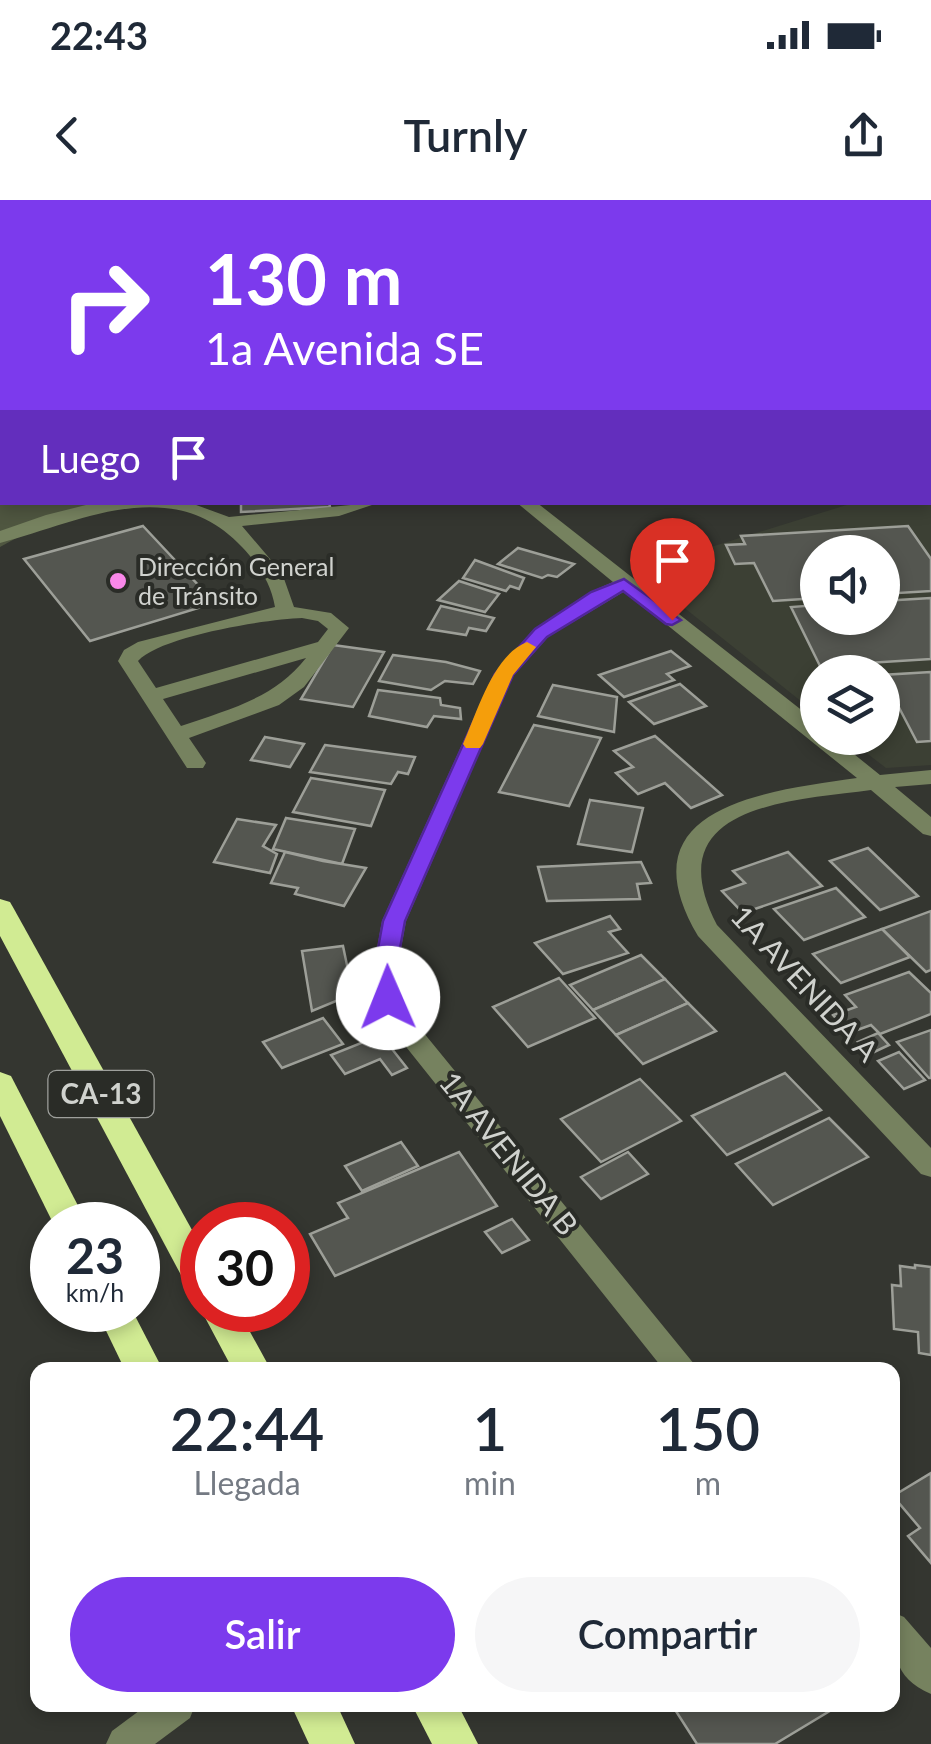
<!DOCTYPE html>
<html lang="es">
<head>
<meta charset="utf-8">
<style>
  :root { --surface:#fff; --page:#f6f6f7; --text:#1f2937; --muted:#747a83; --accent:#7c3aed }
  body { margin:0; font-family:Lato,sans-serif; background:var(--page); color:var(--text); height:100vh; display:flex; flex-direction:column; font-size:38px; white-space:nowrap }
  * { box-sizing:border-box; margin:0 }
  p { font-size:32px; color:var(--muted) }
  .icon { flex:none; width:55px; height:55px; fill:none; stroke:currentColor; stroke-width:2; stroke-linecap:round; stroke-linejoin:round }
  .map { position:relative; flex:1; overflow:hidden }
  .sheet { position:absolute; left:30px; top:1162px; width:870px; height:350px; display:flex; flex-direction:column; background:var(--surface); border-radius:20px; box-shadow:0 5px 15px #0003 }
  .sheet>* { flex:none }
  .guide { position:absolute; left:0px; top:0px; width:932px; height:305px; box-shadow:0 5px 15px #0003; background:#7c3aed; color:#fff; overflow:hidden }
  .buttons { position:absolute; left:800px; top:335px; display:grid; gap:20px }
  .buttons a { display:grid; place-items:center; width:100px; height:100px; border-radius:50%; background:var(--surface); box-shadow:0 5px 15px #0003; font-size:50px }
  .speed { position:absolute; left:30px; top:1002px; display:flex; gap:20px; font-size:50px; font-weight:700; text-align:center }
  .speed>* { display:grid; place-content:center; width:130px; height:130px; border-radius:50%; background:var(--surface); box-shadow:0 5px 15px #0003; line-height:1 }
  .speed small { font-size:25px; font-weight:400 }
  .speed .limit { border:15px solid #d22; background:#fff; color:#111 }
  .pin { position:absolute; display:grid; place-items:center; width:85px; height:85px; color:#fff; margin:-102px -42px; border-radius:50% 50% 50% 0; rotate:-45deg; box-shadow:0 0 10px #0007 }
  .pin .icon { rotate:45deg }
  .me { position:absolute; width:110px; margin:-55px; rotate:359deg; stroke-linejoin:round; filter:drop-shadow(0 0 8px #0008) }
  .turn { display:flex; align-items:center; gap:35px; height:210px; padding:0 40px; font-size:45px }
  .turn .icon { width:130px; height:130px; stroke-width:2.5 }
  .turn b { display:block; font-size:70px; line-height:85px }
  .then { display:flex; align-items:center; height:95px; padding:0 40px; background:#0003; gap:20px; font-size:38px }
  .eta { display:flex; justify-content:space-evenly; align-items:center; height:170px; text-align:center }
  .eta b { font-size:60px; font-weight:600; line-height:70px }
  .cta { display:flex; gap:20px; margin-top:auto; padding:20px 40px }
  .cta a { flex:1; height:115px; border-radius:60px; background:var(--accent); color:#fff; font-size:40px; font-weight:600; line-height:115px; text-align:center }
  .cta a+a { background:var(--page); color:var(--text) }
  .status { display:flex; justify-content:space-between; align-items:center; height:70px; padding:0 50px; background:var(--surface); direction:ltr }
  .status svg { height:28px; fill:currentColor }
  header { display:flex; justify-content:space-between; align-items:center; height:130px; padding:0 40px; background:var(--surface); font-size:45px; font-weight:600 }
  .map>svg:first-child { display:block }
</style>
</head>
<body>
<div class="status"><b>22:43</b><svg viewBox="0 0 49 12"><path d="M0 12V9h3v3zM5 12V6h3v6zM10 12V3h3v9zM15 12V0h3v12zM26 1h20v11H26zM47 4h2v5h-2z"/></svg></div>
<header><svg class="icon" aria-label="back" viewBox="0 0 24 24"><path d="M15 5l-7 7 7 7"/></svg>Turnly<svg class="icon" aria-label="share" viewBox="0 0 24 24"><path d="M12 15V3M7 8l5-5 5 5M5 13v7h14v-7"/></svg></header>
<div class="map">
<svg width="931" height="1544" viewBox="0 0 931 1544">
  <rect width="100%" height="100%" fill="#343630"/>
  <g fill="#3c4034" fill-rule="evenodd">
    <path d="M285,0h450l5,2h-474z"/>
    <path d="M931,278v287l-45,3 -39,-30h35v-66h-64l-1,42 -180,-144 216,-67 77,-1zM818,352h64v66h-64z"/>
  </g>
  <path fill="#4f5640" d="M0,209l2,93 91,1 1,9 -52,12 -42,23z"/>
  <g fill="#545650" stroke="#9d9f98" stroke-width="2.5">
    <path d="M395,0h111l2,2h-111z"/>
    <path d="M241,302h88l1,5 -89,5z"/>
    <path d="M143,326l72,77 -125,38 -66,-82z"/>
    <path d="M908,326l23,33v32l-49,3v-42h-64v46l-45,3 -19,-38 -19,1 -9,-19 19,-1 -4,-8z"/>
    <path d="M518,348l56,16 -17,13 -9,-2 -6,3 -44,-14z"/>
    <path d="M475,360l49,18 -5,11 -9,-3 -4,5 -43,-13z"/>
    <path d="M459,381l40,13 -14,18 -47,-12z"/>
    <path d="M931,398v61l-111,7 -29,-59 27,-2v13h64v-17z"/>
    <path d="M441,406l53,12 -8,13 -17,-3 -3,7 -38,-6z"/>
    <path d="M333,445l51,7 -31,55 -52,-8z"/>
    <path d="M671,451l19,15 -23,8 7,6 -50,17 -25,-22z"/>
    <path d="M393,455l53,7 34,9 -7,13 -28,-3 -14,9 -52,-9z"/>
    <path d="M931,472v69l-14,1 -35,-67z"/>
    <path d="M680,484l26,22 -52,18 -25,-22z"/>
    <path d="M553,485l64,12 -3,35 -76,-16z"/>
    <path d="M378,490l62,8 1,7 19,3 1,11 -27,-3 -7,11 -58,-11z"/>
    <path d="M534,525l67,13 -32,68 -70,-14z"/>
    <path d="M655,536l67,59 -31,13 -26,-25 -27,11 -22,-21 17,-6 -19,-16z"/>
    <path d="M265,537l39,7 -14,23 -39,-7z"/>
    <path d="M325,545l90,12 -7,17 -10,-2 -7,12 -81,-12z"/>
    <path d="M311,578l74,12 -14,36 -78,-14z"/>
    <path d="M590,600l53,8 -11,44 -54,-8z"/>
    <path d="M286,618l69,11 -13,35 -69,-15z"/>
    <path d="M237,619l39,6 -13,21 14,8 -7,19 -56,-11z"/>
    <path d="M868,648l50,48 -38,14 -50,-49z"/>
    <path d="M285,652l38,9 43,7 -22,38 -49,-12 3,-6 -27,-5z"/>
    <path d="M788,652l34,34 -79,27 -21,-22 23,-8 -12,-12z"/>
    <path d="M641,662l10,21 -14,1 3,15 -93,2 -9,-34z"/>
    <path d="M836,688l29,29 -61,23 -30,-31z"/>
    <path d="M931,711v59l-5,2 -44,-43z"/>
    <path d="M610,716l10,13 -11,3 19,21 -65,21 -28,-31z"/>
    <path d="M882,729l28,28 -69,26 -28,-29z"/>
    <path d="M343,746l10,48 -41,17 -10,-60z"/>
    <path d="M641,755l24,24 -72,31 -23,-25z"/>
    <path d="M909,772l22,21v21l-51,20 -9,-9 -22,8 -16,-18 23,-8 -11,-12z"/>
    <path d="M559,778l36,40 -67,29 -35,-40z"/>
    <path d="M665,779l23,24 -72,32 -23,-25z"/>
    <path d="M688,803l28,28 -73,33 -27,-29z"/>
    <path d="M323,818l20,26 -61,24 -19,-26z"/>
    <path d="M931,830v48h-2l-32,-36z"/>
    <path d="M878,833l11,12 -19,9 -12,-12z"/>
    <path d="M381,835l26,33 -15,7 -12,-16 -35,15 -14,-19z"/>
    <path d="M899,852l26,28 -21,9 -26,-28z"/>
    <path d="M785,873l36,37 -94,45 -35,-39z"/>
    <path d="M640,879l41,42 -80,41 -40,-43z"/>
    <path d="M829,918l39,39 -95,48 -37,-41z"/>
    <path d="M401,942l17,24 -56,25 -17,-25z"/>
    <path d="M459,952l38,54 -162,70 -25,-42 38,-16 -10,-15z"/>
    <path d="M628,952l20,22 -47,25 -20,-22z"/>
    <path d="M512,1019l17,21 -27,13 -17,-21z"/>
    <path d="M915,1065l16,2v88l-12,-2 -1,-21 -24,-3 -2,-44 9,1 -1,-20 15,2z"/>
    <path d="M931,1273v90l-23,-27 12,-8 -27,-32z"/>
    <path d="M672,1505h159l2,4 -58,35h-78z"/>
  </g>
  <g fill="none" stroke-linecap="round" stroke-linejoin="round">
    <g fill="#76825f" fill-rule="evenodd">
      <path d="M740,0h17l1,2h-17z"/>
      <rect x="930" y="86" width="1" height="8"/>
      <path d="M98,302h90l41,15 152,-15 -42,14 -97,10 40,47 12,34 37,6 18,15 -45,59 -25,18 -90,33 17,25 -3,5h-16l-69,-107 6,-11 14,-8 137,-35c-4,-24 -16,-42 -33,-60 -70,-75 -163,-25 -242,-4v-12l46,-16zM302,418l16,3 10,8 -10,13 -162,46 -18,-27c22,-25 129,-42 164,-43zM306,458c-32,41 -77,51 -125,68l-18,-27z"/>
      <path d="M516,302h20l282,221v15h16l46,37 51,-5v14l-36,3 36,30v19l-8,-2 -52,-44c-82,11 -216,15 -154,135l214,223v29l-10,-3 -223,-238c-77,-130 69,-145 159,-158l-232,-187 -77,46 -35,39 -107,245 -9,49 4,28 9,18 289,354h-35l-273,-342 -16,-30 -2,-28 9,-49 112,-247 40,-45 56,-37 23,-10z"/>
      <path d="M892,1412l12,5 27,31v46c-39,-16 -39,-46 -39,-82z"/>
      <path d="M147,1505h48l-5,13 -35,26h-49l6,-13z"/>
    </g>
    <g fill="#d1eb93" fill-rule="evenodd">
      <path d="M0,699l10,3 4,7 188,339v47l-13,-5 -189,-354z"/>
      <path d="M0,872l11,4 77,149h-34l-54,-109z"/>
      <path d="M202,1107v3h36l33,60h-38l-32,-60z"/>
      <path d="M96,1110h36l31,60h-38z"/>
      <path d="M291,1505h46l18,39h-46z"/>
      <path d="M412,1505h46l20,39h-46z"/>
    </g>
  </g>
  <path fill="#7c3aed" stroke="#51269a" stroke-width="2.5" d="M624,379l57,41 -9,5 -6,-1 -43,-33 -76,46 -34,38 -108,246 -9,49 3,28 -3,6h-16l-6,-34 9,-49 112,-247 40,-45 56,-37z"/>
  <path fill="#f59e0b" d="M527,442l9,5 -23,28 -30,69 -3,4h-14l-3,-4c14,-31 30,-89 64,-102z"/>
  <circle fill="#f988e9" stroke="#2a2c27" stroke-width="4" cx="118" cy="381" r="10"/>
  <g text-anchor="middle" stroke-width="8" stroke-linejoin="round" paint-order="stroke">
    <g font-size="25" fill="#d0d2ce" stroke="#2a2c27" text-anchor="start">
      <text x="138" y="376">Dirección General<tspan x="138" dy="29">de Tránsito</tspan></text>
    </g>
    <rect fill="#2a2c27" stroke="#9ea09c" stroke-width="2.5" x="48.5" y="871" width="105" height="46" rx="8"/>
    <g font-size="28" font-weight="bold" fill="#d0d2ce">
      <text x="101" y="904">CA-13</text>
    </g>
    <g font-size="30" fill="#d0d2ce" stroke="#2a2c27">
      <text transform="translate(804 784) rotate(47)" y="10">1A AVENIDA A</text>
      <text transform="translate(508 954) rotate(51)" y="10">1A AVENIDA B</text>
    </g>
  </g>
</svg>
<div class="buttons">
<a><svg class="icon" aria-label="sound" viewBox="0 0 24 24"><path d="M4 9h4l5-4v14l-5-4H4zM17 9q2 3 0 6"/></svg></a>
<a><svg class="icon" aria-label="layers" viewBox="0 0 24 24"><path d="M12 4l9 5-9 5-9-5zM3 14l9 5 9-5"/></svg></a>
</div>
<div class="speed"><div>23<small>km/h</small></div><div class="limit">30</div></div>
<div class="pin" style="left:672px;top:420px;background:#d93025"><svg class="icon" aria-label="arrive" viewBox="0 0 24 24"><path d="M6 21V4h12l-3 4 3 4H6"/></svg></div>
<svg class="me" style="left:388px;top:798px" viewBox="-20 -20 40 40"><circle r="19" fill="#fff"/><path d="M0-13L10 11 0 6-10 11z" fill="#7c3aed"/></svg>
<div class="guide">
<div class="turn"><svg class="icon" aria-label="right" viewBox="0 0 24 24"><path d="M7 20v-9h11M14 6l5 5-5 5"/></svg><div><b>130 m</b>1a Avenida SE</div></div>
<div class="then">Luego<svg class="icon" aria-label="arrive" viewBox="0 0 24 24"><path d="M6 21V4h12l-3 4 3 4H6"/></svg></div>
</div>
<section class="sheet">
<div class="eta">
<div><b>22:44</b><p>Llegada</p></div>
<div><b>1</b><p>min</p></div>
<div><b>150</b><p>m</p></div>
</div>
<div class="cta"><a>Salir</a><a>Compartir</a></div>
</section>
</div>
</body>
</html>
